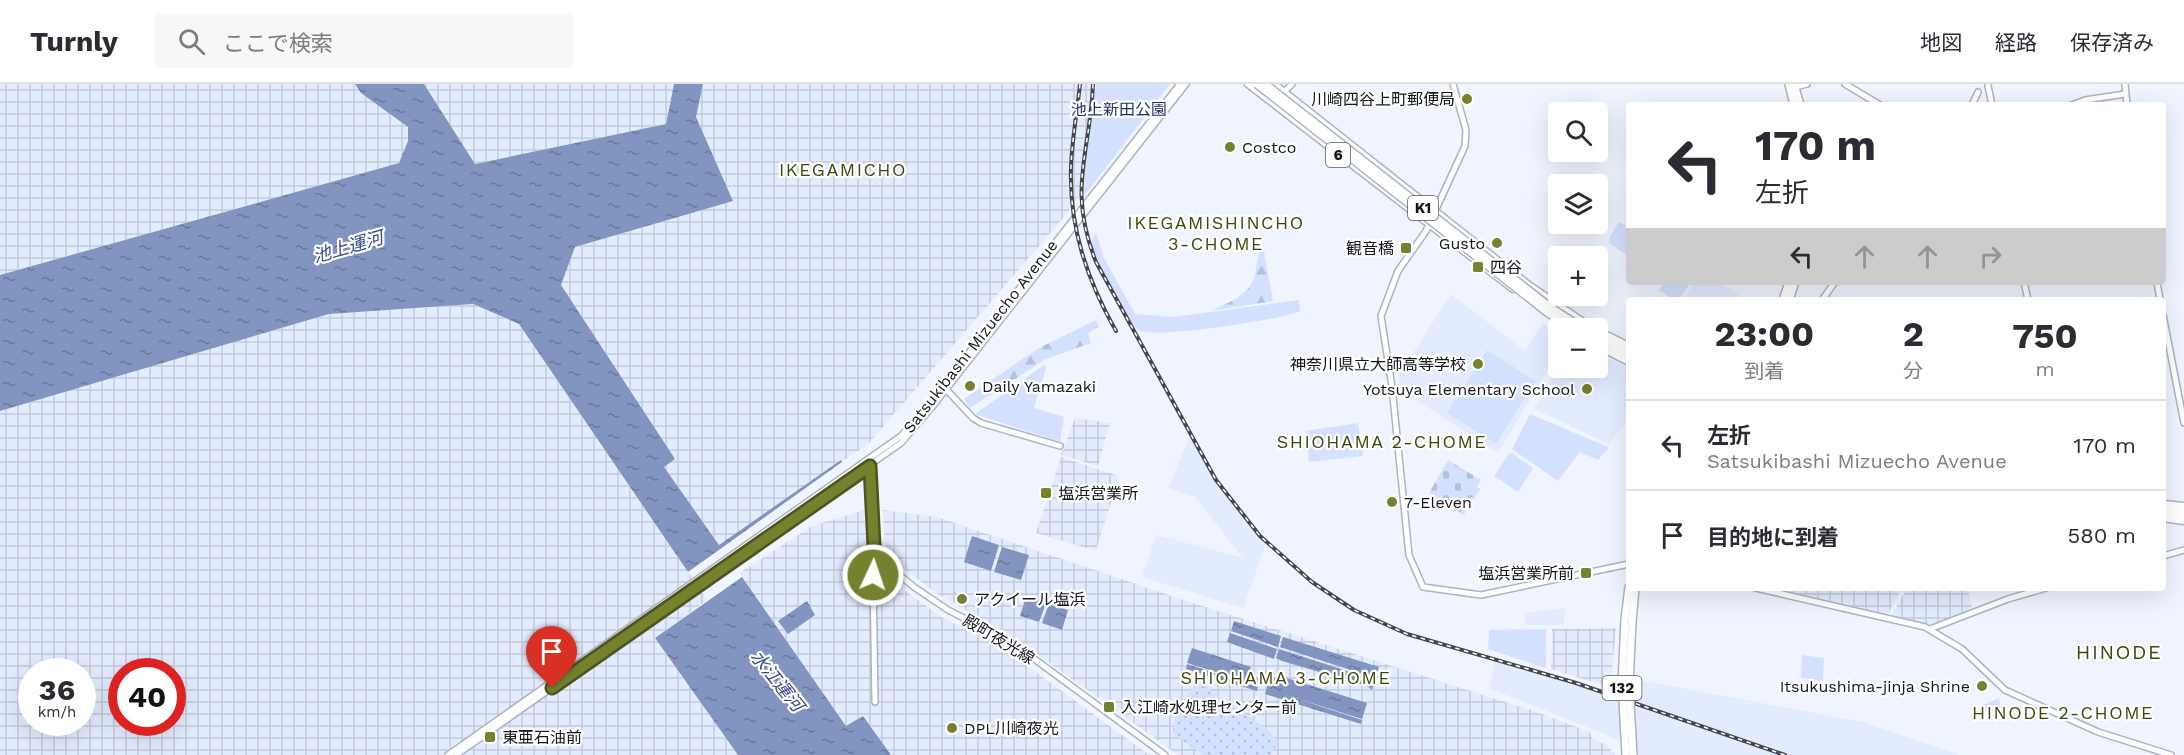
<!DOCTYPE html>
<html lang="ja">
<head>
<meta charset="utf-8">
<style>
  :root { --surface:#fff; --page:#f7f7f7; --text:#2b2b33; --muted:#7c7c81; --line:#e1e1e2 }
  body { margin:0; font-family:"Work Sans","Noto Sans JP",sans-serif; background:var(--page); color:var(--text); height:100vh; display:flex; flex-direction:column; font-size:22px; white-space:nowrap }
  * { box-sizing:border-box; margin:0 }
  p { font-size:20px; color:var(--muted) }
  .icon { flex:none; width:33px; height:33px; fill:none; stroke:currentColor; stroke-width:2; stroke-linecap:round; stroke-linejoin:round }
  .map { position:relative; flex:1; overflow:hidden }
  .details { position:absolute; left:1626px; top:213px; width:540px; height:294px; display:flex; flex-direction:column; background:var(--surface); border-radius:6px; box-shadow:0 6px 24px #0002 }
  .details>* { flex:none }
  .top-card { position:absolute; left:1626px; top:18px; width:540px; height:183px; border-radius:6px; box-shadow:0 6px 24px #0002; background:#fff; color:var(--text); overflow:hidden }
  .buttons { position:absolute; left:1548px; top:18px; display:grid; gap:12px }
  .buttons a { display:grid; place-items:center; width:60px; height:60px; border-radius:6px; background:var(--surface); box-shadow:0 6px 24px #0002; font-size:30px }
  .speed { position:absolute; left:18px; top:574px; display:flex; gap:12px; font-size:30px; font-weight:700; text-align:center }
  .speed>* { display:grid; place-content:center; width:78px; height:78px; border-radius:50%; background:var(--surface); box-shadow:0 6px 24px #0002; line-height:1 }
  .speed small { font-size:15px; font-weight:400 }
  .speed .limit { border:9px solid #d22; background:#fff; color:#111 }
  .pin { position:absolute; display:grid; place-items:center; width:51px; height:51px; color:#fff; margin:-62px -26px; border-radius:50% 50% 50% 0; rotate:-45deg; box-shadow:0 0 6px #0007 }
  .pin .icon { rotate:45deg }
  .me { position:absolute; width:66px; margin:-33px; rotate:3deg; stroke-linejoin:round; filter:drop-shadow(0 0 4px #0008) }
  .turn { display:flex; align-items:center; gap:21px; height:126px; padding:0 30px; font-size:27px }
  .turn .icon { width:78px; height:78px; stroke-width:2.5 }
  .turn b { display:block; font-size:42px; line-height:51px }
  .lanes { display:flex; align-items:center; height:57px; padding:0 30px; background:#0003; justify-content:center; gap:30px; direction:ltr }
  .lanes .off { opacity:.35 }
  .eta { display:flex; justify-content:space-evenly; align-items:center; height:102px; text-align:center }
  .eta b { font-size:36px; font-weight:700; line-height:42px }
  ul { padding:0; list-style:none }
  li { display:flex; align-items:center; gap:18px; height:90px; padding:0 30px; border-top:2px solid var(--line) }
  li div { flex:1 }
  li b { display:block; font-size:22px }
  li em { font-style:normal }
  header { display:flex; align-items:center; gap:36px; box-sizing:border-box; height:84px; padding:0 30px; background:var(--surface); border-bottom:2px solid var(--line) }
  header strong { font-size:28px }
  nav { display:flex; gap:33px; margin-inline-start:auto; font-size:21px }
  .search { width:420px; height:54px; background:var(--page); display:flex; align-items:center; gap:15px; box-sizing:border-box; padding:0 21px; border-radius:6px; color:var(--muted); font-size:22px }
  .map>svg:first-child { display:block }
</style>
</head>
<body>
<header>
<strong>Turnly</strong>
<div class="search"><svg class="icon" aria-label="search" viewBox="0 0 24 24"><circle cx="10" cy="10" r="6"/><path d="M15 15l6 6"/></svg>ここで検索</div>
<nav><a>地図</a><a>経路</a><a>保存済み</a></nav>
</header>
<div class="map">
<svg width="2184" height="671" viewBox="0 0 2184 671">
  <defs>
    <pattern id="industrial-grid" width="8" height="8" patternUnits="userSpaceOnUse" patternTransform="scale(1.5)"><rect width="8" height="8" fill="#e3ecff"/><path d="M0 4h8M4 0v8" fill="none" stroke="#c2cada"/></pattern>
    <pattern id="grass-dots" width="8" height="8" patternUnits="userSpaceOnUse" patternTransform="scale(1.5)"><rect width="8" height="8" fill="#d3e1ff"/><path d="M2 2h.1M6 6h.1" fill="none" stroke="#b4c0da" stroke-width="1.8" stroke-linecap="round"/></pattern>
    <pattern id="forest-firs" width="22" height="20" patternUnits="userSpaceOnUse" patternTransform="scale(1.5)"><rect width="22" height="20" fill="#d3e1ff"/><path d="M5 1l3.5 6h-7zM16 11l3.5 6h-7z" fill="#b4c0da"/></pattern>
    <pattern id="cemetery-stones" width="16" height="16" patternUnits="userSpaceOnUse" patternTransform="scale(1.5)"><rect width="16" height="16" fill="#d3e1ff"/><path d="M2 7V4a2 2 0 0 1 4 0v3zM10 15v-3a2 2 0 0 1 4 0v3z" fill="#b4c0da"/></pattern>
    <pattern id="water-ripples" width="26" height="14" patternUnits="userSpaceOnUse" patternTransform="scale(1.5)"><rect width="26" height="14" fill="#8295c0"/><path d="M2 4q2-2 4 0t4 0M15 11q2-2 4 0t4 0" fill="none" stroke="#69789b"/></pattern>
  </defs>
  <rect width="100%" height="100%" fill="#f0f4fe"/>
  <g fill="#e3ecff">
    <path d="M1695,198h23l29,18h-64z"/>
    <path d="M1451,210l74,57 18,-28 15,11v19l-60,100 -99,-64 -1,-13z"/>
    <path d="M1598,270l31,14v50l-20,26 -75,-35 24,-42 40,1z"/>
    <path d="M1191,350l39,63 37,44 -24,67 -101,-31 14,-42 87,23 -48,-61 -27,-9z"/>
    <path d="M1565,524l-1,17h-39v-12z"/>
    <path d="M1495,576l114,31 6,-12h19l229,43 97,33h-320l-33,-20 -118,-47z"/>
  </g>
  <g fill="url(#industrial-grid)" fill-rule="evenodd">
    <path d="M0,0h355l6,9 47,34v14l-9,22 -399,112z"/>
    <path d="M424,0h250l-8,40 -191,40z"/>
    <path d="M703,0h391l-11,81 -1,27 -17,24 -197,228 -149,101 -56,-78 11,-8 -114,-174 15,-38 158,-46 -37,-84z"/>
    <path d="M472,220l47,20 188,276 -52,38 83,117h-738v-345l329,-96zM32,588h50v51h-50zM122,588h50v51h-50z"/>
    <path d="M1075,334l35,5 -12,43 -37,-11z"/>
    <path d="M1061,373l58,19 -23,75 -60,-18z"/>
    <path d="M864,426l3,43 17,22 57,42 57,27 151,111h-258l-28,-39 -16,11 -108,-154 73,-47z"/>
    <path d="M883,426l54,7 253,85 344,109 56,21 2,6 15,7 8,10h-437l-159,-114 -83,-48 -41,-31 -6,-7 -5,-16z"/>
    <path d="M1774,504h128l-14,26z"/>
    <path d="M1907,504h61l4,20 -41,18 -39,-11z"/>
    <path d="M1616,544l-4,43 -7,15 -54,-17 1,-40z"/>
  </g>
  <path fill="url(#grass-dots)" d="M1200,599l67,46 11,12 -6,14h-69l-30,-21c0,-19 11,-42 27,-51z"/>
  <g fill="url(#forest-firs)">
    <path d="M1263,162l10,55 -63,10c16,-7 38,-15 44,-33 4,-12 1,-22 9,-32z"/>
    <path d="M1096,236l3,6 -11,7 3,10 -45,16 -76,49 -6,-9 73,-50z"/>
  </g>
  <path fill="url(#cemetery-stones)" d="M1448,376l33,20 -4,7 3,2 -6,10 -3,-2 -7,18 -35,-22z"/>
  <g fill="#d3e1ff">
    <path d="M1096,0h74l-86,112 1,-35z"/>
    <path d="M1619,138l10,5v21l-4,6 -16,-11 1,-7z"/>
    <path d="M1096,149l8,25 31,56 38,3 126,-17 1,11c-17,9 -142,27 -160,20 -3,-2 -5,-4 -7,-6l-29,-50 -13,-32z"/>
    <path d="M1665,198h26l-12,18h-5l-15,-10z"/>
    <path d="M1487,266l49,31 -40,63 -49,-31z"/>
    <path d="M1044,281l2,3 -12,40 30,9 -4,25 -85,-28z"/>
    <path d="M1530,330l78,33v2l-10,11 -18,-8 -22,29 -46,-32z"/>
    <path d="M1358,339l5,33 -54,6 -3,-31z"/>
    <path d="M1510,368l23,16 -15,24 -24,-16z"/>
    <path d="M1546,545v39l-58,-19 1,-19z"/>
    <path d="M1802,571l22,3 -1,23 -22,-3z"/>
    <path d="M1999,614l3,19 -17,-4 -4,-7z"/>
  </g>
  <g fill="url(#water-ripples)">
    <path d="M355,0h69l51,80 191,-40 8,-40h29l-7,33 37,84 -158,46 -14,38 114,174 -11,8 55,78 122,-85 1,2 -154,110 -169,-248 -46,-20 -144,10 -329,97v-136l399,-112 9,-22v-14l-47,-34z"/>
    <path d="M972,452l27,9 -8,26 -27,-9z"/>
    <path d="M1002,463l27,8 -8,25 -27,-8z"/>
    <path d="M742,493l104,149 17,-10 28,39h-153l-83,-117z"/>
    <path d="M1026,513l20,6 -7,19 -19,-6z"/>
    <path d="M807,517l8,14 -27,19 -10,-13z"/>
    <path d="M1049,520l19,6 -6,20 -20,-7z"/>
    <path d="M1234,537l47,15 -3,11 -47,-16z"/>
    <path d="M1230,549l47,16 -3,10 -47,-17z"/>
    <path d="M1283,553l96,30 -4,11 -95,-31z"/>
    <path d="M1192,564l59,19 -3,9 12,3 -2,6 -71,-22z"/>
    <path d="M1279,565l96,31 -3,10 -5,-4 -85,-25 -6,-3z"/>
    <path d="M1187,580l71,23 -1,4 -71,-22z"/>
    <path d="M1277,591l90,28 -5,16 -79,-25 79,26 -1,4 -96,-30 5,-17 6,1z"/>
  </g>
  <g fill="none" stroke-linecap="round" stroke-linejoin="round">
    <defs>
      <g id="secondary">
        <path d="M1453,0l13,46 -1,16 -39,85 -28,40 -17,45 11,71 17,168 14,32 58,8 148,-31"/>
        <path d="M1845,0l35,21"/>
        <path d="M2125,0l2,21"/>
        <path d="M1988,2l4,19"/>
        <path d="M1792,4l15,-4"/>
        <path d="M1284,8l8,-8"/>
        <path d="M1972,21l6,-13"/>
        <path d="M2072,21l13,-5 40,-6"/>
        <path d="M2024,198l4,18"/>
        <path d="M2157,198l3,18"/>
        <path d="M1822,216l13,-18"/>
        <path d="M2163,231l21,108"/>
        <path d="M944,303l29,31 8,5 79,23"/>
        <path d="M870,380l4,82 6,13 34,28 34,23 66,34 151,111"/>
        <path d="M2163,472l21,-6"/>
        <path d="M1756,504l169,39 37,22 43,41 93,42 73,23"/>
        <path d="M1930,545l78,-30 38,-11"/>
        <path d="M875,618l-2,-127 1,-7 6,-9"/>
        <path d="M448,671l453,-319 26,-30 253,-322"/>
        <path d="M456,671l445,-312 31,-36 254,-323"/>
      </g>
      <g id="primary">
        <path d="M1248,0l265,205"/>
        <path d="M1274,0l256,202 62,42"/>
        <path d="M1598,247l31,15"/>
        <path d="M1598,262l31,16"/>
        <path d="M2163,420l21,2"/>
        <path d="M2163,434l21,3"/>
      </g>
      <g id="highway">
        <path d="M1789,0l5,21"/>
        <path d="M1794,0l6,21"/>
        <path d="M1783,216l6,-18"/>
        <path d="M1789,216l6,-18"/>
        <path d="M1598,253l31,14"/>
        <path d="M1598,259l31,13"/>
        <path d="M2163,424l21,2"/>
        <path d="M2163,430l21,2"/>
        <path d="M1625,536l4,-33"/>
        <path d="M1632,538l3,-34"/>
      </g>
    </defs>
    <use href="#secondary" stroke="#abb3c3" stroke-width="8"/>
    <use href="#primary" stroke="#abb3c3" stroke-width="9"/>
    <use href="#highway" stroke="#abb3c3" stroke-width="10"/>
    <use href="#secondary" stroke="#fff" stroke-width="5"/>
    <use href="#primary" stroke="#fff" stroke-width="6"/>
    <use href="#highway" stroke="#fff" stroke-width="7"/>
    <defs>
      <g id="rail">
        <path d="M1080,0c-3,28 -8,56 -9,83 -2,60 16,113 45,164"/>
        <path d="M1093,0c-3,72 -26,104 3,178l120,218 44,56 52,46 42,28 53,24 169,49 209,72"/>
      </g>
    </defs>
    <use href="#rail" stroke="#44464d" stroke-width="4"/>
    <use href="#rail" stroke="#fff" stroke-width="1.5" stroke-dasharray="4.5" stroke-linecap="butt"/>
    <defs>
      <g id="highway-bridge">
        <path d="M1257,0l290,228 25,16"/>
        <path d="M1265,0l286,224 31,20"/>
        <path d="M1625,536l-3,63 4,72"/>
        <path d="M1632,538l-3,62 4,71"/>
      </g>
    </defs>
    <use href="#highway-bridge" stroke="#abb3c3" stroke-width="10" stroke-linecap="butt"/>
    <use href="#highway-bridge" stroke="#fff" stroke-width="7"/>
  </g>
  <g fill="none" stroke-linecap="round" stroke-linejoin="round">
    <defs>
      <path id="route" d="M552,604l318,-222 4,80 6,13 -6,9 -1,7"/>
    </defs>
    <use href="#route" stroke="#4d541e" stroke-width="15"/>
    <use href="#route" stroke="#76812e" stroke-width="10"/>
  </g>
  <g fill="#76812e" stroke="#fff" stroke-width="2">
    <circle cx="1467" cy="15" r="6"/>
    <circle cx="1230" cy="63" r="6"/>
    <circle cx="1497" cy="159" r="6"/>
    <rect x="1400" y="158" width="12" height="12" rx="3"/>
    <rect x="1472" y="177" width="12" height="12" rx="3"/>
    <circle cx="1478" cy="280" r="6"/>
    <circle cx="970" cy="302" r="6"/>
    <circle cx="1587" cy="305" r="6"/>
    <rect x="1040" y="403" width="12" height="12" rx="3"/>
    <circle cx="1392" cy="418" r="6"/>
    <rect x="1580" y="483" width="12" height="12" rx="3"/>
    <circle cx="962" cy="515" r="6"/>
    <circle cx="1982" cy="602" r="6"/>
    <rect x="1103" y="617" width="12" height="12" rx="3"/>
    <circle cx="952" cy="644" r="6"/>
    <rect x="484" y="647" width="12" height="12" rx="3"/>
  </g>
  <g text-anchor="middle" stroke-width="4.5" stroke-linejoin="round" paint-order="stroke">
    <g fill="#fff" stroke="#5a5b5f" stroke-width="1.5">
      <rect x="1326" y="59" width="24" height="24" rx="4.5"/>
      <rect x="1408" y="112" width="30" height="24" rx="4.5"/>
      <rect x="1602.5" y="592" width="39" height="24" rx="4.5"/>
    </g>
    <g font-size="15" font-weight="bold" fill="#13151b">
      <text x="1338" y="76">6</text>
      <text x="1423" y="129">K1</text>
      <text x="1622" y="609">132</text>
    </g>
    <g font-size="16" fill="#13151b" stroke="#fff" text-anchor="start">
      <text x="1455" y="21" text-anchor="end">川崎四谷上町郵便局</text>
      <text x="1242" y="69">Costco</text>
      <text x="1485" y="165" text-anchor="end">Gusto</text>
      <text x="1394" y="170" text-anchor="end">観音橋</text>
      <text x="1490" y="189">四谷</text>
      <text x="1466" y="286" text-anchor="end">神奈川県立大師高等学校</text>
      <text x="982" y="308">Daily Yamazaki</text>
      <text x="1575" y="311" text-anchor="end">Yotsuya Elementary School</text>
      <text x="1058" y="415">塩浜営業所</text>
      <text x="1404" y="424">7-Eleven</text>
      <text x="1574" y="495" text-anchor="end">塩浜営業所前</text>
      <text x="974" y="521">アクイール塩浜</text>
      <text x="1970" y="608" text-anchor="end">Itsukushima-jinja Shrine</text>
      <text x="1121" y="629">入江崎水処理センター前</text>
      <text x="964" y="650">DPL川崎夜光</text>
      <text x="502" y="659">東亜石油前</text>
    </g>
    <g font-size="16" fill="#203369" stroke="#fff">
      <text x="1119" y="31">池上新田公園</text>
    </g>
    <g font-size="16" fill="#13151b" stroke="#fff">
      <text transform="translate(980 252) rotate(-52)" y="6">Satsukibashi Mizuecho Avenue</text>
      <text transform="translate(999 555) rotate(31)" y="6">殿町夜光線</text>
    </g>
    <g font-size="18" letter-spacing="1.5" fill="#3f4609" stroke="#fff">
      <text x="843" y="92">IKEGAMICHO</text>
      <text x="1216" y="145">IKEGAMISHINCHO<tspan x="1216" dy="21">3-CHOME</tspan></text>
      <text x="1382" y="364">SHIOHAMA 2-CHOME</text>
      <text x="1286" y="600">SHIOHAMA 3-CHOME</text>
      <text x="2063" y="635">HINODE 2-CHOME</text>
    </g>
    <g font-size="18" font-style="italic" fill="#364c84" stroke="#fff">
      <text transform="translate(348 163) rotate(-16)" y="6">池上運河</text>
      <text transform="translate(777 597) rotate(51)" y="6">水江運河</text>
    </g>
    <g font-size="20" letter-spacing="1.5" fill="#3f4609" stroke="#fff">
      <text x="2119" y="575">HINODE</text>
    </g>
  </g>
</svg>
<div class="buttons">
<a><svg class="icon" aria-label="search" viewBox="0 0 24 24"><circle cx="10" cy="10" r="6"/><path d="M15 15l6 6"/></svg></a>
<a><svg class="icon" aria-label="layers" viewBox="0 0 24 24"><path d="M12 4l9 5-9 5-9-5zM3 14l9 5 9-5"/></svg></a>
<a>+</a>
<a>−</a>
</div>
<div class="speed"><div>36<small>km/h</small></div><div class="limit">40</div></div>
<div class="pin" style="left:552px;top:604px;background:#d93025"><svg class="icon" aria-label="arrive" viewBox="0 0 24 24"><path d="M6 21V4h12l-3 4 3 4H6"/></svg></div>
<svg class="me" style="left:873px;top:491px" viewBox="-20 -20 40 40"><circle r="17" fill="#76812e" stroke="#fff" stroke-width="3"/><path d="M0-11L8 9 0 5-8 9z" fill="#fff"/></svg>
<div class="top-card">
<div class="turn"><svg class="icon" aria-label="left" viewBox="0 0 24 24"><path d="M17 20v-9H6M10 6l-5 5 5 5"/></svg><div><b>170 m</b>左折</div></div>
<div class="lanes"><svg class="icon" aria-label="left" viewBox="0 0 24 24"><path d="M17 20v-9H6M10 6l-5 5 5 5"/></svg><svg class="icon off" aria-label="ahead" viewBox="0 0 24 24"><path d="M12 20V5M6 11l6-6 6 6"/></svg><svg class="icon off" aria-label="ahead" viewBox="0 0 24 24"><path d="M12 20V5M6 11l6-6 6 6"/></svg><svg class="icon off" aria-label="right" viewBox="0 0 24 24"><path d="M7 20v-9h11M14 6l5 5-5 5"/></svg></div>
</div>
<section class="details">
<div class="eta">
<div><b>23:00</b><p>到着</p></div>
<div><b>2</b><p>分</p></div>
<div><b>750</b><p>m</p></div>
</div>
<ul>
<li><svg class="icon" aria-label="left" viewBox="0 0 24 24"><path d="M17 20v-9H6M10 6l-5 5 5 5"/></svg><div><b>左折</b><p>Satsukibashi Mizuecho Avenue</p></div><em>170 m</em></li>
<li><svg class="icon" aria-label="arrive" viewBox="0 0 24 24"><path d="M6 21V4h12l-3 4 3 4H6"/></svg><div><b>目的地に到着</b></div><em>580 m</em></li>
</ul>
</section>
</div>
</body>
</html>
